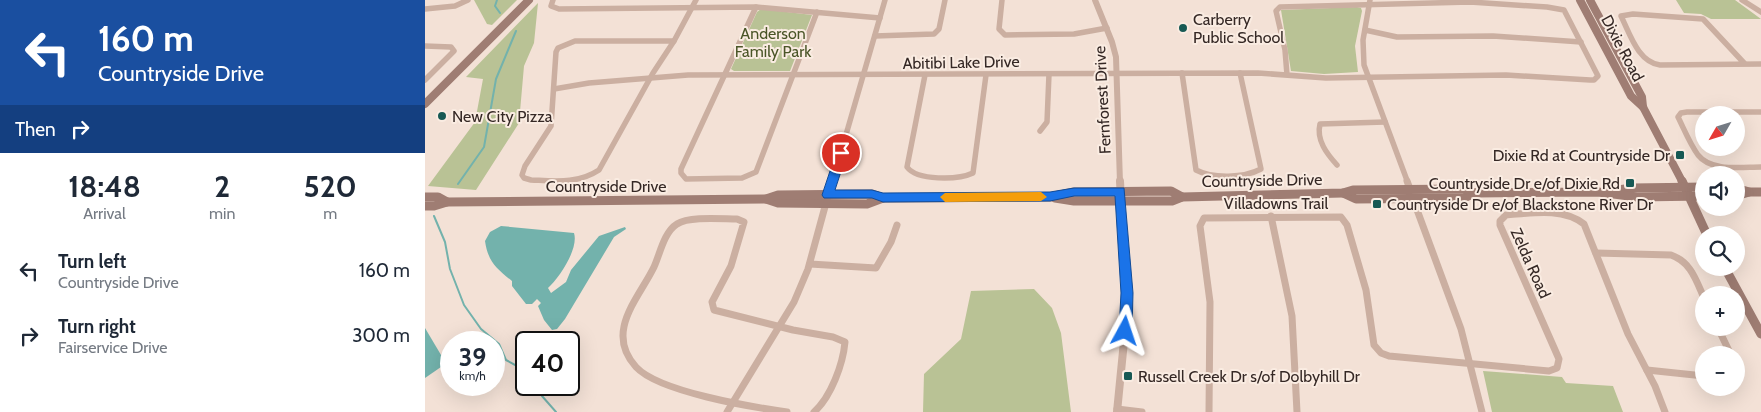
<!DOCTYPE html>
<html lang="en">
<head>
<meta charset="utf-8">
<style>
  :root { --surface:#fff; --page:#f6f6f7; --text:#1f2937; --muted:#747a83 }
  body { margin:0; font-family:Cabin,sans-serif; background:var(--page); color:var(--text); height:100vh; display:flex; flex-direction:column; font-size:19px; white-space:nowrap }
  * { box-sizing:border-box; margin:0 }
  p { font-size:16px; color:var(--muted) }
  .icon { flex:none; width:28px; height:28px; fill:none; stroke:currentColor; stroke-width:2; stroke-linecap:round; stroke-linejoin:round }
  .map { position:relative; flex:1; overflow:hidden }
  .panel { display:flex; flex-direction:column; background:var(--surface); width:425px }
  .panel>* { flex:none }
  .top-card { background:#1a4fa0; color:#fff; overflow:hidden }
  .needle { width:32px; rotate:231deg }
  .buttons { position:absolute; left:1270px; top:106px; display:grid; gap:10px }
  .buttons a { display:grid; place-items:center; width:50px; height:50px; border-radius:50%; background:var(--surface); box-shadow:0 5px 20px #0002; font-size:25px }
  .speed { position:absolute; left:15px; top:331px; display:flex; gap:10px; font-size:25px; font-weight:700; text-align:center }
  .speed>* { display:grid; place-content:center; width:65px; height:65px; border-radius:50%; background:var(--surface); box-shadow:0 5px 20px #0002; line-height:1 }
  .speed small { font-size:12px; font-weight:400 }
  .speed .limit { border:2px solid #111; border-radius:8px; background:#fff; color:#111 }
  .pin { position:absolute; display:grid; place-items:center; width:42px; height:42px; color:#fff; margin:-21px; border:2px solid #fff; border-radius:50%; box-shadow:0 1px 5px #0007 }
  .me { position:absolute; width:55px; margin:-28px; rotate:5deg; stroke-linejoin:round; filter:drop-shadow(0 0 4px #0008) }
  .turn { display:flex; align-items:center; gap:18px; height:105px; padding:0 15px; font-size:22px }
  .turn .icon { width:65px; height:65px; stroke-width:2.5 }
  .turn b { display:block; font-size:35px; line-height:42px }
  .then { display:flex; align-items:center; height:48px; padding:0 15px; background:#0003; gap:10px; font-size:19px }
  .eta { display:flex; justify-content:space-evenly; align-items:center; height:85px; text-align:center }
  .eta b { font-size:30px; font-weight:800; line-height:35px }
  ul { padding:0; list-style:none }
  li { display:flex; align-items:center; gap:15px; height:65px; padding:0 15px }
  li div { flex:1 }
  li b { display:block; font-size:19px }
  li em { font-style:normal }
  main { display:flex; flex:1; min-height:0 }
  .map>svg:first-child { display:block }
</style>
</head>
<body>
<main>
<section class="panel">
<div class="top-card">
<div class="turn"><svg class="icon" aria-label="left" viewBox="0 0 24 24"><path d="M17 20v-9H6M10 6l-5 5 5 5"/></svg><div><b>160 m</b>Countryside Drive</div></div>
<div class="then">Then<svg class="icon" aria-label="right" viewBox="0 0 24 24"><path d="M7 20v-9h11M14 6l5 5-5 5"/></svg></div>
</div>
<div class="eta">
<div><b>18:48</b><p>Arrival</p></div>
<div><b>2</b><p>min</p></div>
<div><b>520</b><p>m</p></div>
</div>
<ul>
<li><svg class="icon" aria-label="left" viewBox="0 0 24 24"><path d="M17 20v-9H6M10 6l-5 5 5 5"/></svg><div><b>Turn left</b><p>Countryside Drive</p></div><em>160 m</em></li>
<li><svg class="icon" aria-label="right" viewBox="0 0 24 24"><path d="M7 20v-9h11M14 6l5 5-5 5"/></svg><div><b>Turn right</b><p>Fairservice Drive</p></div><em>300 m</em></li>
</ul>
</section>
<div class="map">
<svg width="1336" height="412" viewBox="0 0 1336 412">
  <rect width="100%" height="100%" fill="#f3e1d6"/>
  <g fill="#b9c295">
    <path d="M49,0h43l-25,25 -5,-1z"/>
    <path d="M1251,0h59l26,19h-50l-10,-5 -17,-1z"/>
    <path d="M113,3l-4,40 -10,23 -5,57 -43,67 -48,-4 47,-64 8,-43 -17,-2z"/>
    <path d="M932,7l4,1 1,3 -7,35 3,26 -34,2 -33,-3 -10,-61z"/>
    <path d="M336,9l51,6 -22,56h-56l-3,-2 26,-57z"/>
    <path d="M609,289l18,19 9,25 10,79h-148l1,-38 37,-35 10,-48z"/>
    <path d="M1058,371l79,6 4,6 47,3 10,26h-131z"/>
  </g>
  <g fill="#73b2ac">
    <path d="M76,226l73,7c5,16 -15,45 -26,55l3,5 15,-11 5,-12 28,-34 26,-9 1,2 -12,8 -49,82 -8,10 -5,1 -8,-10 -6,-14 3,-3 -4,-4 -5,5h-6l-14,-18v-5c-15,-12 -24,-19 -27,-40l5,-9z"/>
    <path d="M0,328l19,32 -3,7 -16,11z"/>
  </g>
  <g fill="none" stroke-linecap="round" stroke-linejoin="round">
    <g stroke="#73b2ac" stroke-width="2">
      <path d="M72,0l-2,6 5,7"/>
      <path d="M33,184l26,-37 12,-68 20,-48"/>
      <path d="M9,216l11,26 5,27 14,36 17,24 18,15 7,16 20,11"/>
      <path d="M111,385l6,11 14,16"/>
    </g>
    <g stroke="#cbafa1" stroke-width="5.5">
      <path d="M128,0l-2,6 8,3 197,-2 124,11"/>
      <path d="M577,0l-3,29 6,6 69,-1 33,-6"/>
      <path d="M945,0l-7,40 1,25 44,118"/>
      <path d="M1317,0l19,12"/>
      <path d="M331,7l-75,162v4l5,6 56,-1 14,-6 61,-160"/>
      <path d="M0,9l30,-3 13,-6"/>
      <path d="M940,30l32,7 96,-1 88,6"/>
      <path d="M450,36l59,-2 5,-5 6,-29"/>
      <path d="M150,41h99l-21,32 -54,97c-21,14 -44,11 -68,10l-7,-2 -2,-3 3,-9 26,-40 5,-74 2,-4z"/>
      <path d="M249,41l22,-41"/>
      <path d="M0,46l26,1 3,4 -29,29"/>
      <path d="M1320,64l-42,-45 -70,-5 -12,2c9,18 17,46 39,49l101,-1"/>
      <path d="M757,73l14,97c17,9 48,8 65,-1l-21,-96"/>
      <path d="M500,75l-18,92c10,14 51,13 66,6l13,-98"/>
      <path d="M129,89l35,-6 99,-8 570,-2 68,5 180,-3 84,5h4l4,-4 -34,-66 -17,-3 -77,-5 -190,5 -4,4 9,39 2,25"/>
      <path d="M1336,112h-74l-6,1 -3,4c6,12 12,27 20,38 13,17 44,12 63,12"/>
      <path d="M615,131l7,-9 2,-48"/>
      <path d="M912,165c-10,-11 -21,-25 -17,-41l65,-2"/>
      <path d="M407,183l53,-183"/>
    </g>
    <g stroke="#cbafa1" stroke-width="7">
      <path d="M982,181l3,8"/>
      <path d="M988,199l48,130 21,83"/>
      <path d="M846,216l21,100 5,96"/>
      <path d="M1171,253l75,2c20,7 25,25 33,43"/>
      <path d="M385,264l66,4 15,-26 6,-17"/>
      <path d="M1293,328l13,27"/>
      <path d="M1311,365v9"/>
      <path d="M1222,370l57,6"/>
      <path d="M692,409l25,3"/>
      <path d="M302,412l67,-110 14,-33 24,-88"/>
      <path d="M362,412c-35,-5 -128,-20 -151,-45 -32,-35 3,-69 18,-100 6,-13 10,-35 23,-43 12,-8 45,-5 60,-5l7,3 -13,44 -19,36 2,8 79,20 40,7 12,5c-2,22 -14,55 -31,70"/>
      <path d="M784,412l1,-110 -10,-76 4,-8 137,-1 6,8 19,65 8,55 7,8 8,3 160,15 8,-3 2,-9 -59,-134v-4l6,-6c25,-2 57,-8 78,9l44,110 27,52 10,26"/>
    </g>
    <path stroke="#cbafa1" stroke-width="6" d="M670,0l17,42 4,15 4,126"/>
    <path stroke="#cbafa1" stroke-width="8" d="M692,412l10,-101 -7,-130"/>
    <g stroke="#9f7d73" stroke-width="8">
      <path d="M1155,0l51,96 12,11"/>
      <path d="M1165,0l52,97 1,10 40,76"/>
      <path d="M0,104l104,-104"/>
    </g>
    <g stroke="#9f7d73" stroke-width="9">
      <path d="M1257,181l25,54"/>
      <path d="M1311,188l13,4h12"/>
      <path d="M1186,191l21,-3 72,-1"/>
      <path d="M918,193l13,6 108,-1 11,-5"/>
      <path d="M1311,196l13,-4"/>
      <path d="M0,197h13l9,5"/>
      <path d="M630,198l19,3h98l10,-4 161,-4 10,-3 110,-1 12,4 123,-1 39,5 67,-1"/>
      <path d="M341,199l12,4 89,1 16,-6"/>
      <path d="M0,206h9l13,-4 319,-3 12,-4 94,-1 11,4 167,-1 24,-5 97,-1 11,6"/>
      <path d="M1300,268l36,66"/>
    </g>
  </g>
  <path fill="#1a73e8" stroke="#114b97" d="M416,149l6,4 -12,37h37l11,3 167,-1 24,-4h50l9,105 -1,38 -2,4 -5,1 -4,-1 -2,-4 2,-38 -6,-97h-41l-24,5 -167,1 -11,-4h-48l-2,-3 14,-42z"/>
  <path fill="#f59e0b" d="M616,192l6,5 -6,4 -96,1 -5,-5 5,-4z"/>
  <g fill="#175954" stroke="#faece2" stroke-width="2">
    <circle cx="758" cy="28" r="5"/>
    <circle cx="17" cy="116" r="5"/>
    <rect x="1250" y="150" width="10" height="10" rx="2.5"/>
    <rect x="1200" y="178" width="10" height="10" rx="2.5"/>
    <rect x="947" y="199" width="10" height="10" rx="2.5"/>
    <rect x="698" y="371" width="10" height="10" rx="2.5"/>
  </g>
  <g text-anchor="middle" stroke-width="4" stroke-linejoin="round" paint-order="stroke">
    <g font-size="16" fill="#352825" stroke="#faece2" text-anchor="start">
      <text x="768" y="25">Carberry<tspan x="768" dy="18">Public School</tspan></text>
      <text x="27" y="122">New City Pizza</text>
      <text x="1245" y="161" text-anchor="end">Dixie Rd at Countryside Dr</text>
      <text x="1195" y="189" text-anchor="end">Countryside Dr e/of Dixie Rd</text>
      <text x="962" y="210">Countryside Dr e/of Blackstone River Dr</text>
      <text x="713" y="382">Russell Creek Dr s/of Dolbyhill Dr</text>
    </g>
    <g font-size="16" fill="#4a5527" stroke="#faece2">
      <text x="348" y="39">Anderson<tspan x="348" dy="18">Family Park</tspan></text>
    </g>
    <g font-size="16" fill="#352825" stroke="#faece2">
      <text transform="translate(1198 48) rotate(62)" y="6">Dixie Road</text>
      <text transform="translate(536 62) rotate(-1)" y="6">Abitibi Lake Drive</text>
      <text transform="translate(677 100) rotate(-93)" y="6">Fernforest Drive</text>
      <text transform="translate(837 180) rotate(-1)" y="6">Countryside Drive</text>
      <text x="181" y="192">Countryside Drive</text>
      <text x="851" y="209">Villadowns Trail</text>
      <text transform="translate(1106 263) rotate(66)" y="6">Zelda Road</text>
    </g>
  </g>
</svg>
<div class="buttons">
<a><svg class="needle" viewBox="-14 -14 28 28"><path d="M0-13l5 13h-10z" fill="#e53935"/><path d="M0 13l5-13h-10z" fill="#747a83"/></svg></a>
<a><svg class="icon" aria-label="sound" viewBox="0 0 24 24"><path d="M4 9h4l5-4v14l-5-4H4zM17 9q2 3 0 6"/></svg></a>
<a><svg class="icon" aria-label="search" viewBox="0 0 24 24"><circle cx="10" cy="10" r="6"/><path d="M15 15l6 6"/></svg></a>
<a>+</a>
<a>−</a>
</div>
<div class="speed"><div>39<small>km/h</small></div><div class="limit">40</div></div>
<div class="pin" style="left:416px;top:153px;background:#d93025"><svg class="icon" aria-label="arrive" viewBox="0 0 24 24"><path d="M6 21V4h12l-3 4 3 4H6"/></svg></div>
<svg class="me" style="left:700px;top:331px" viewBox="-20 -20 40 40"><path d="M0-17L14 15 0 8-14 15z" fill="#1a73e8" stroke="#fff" stroke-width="4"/></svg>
</div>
</main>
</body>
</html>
